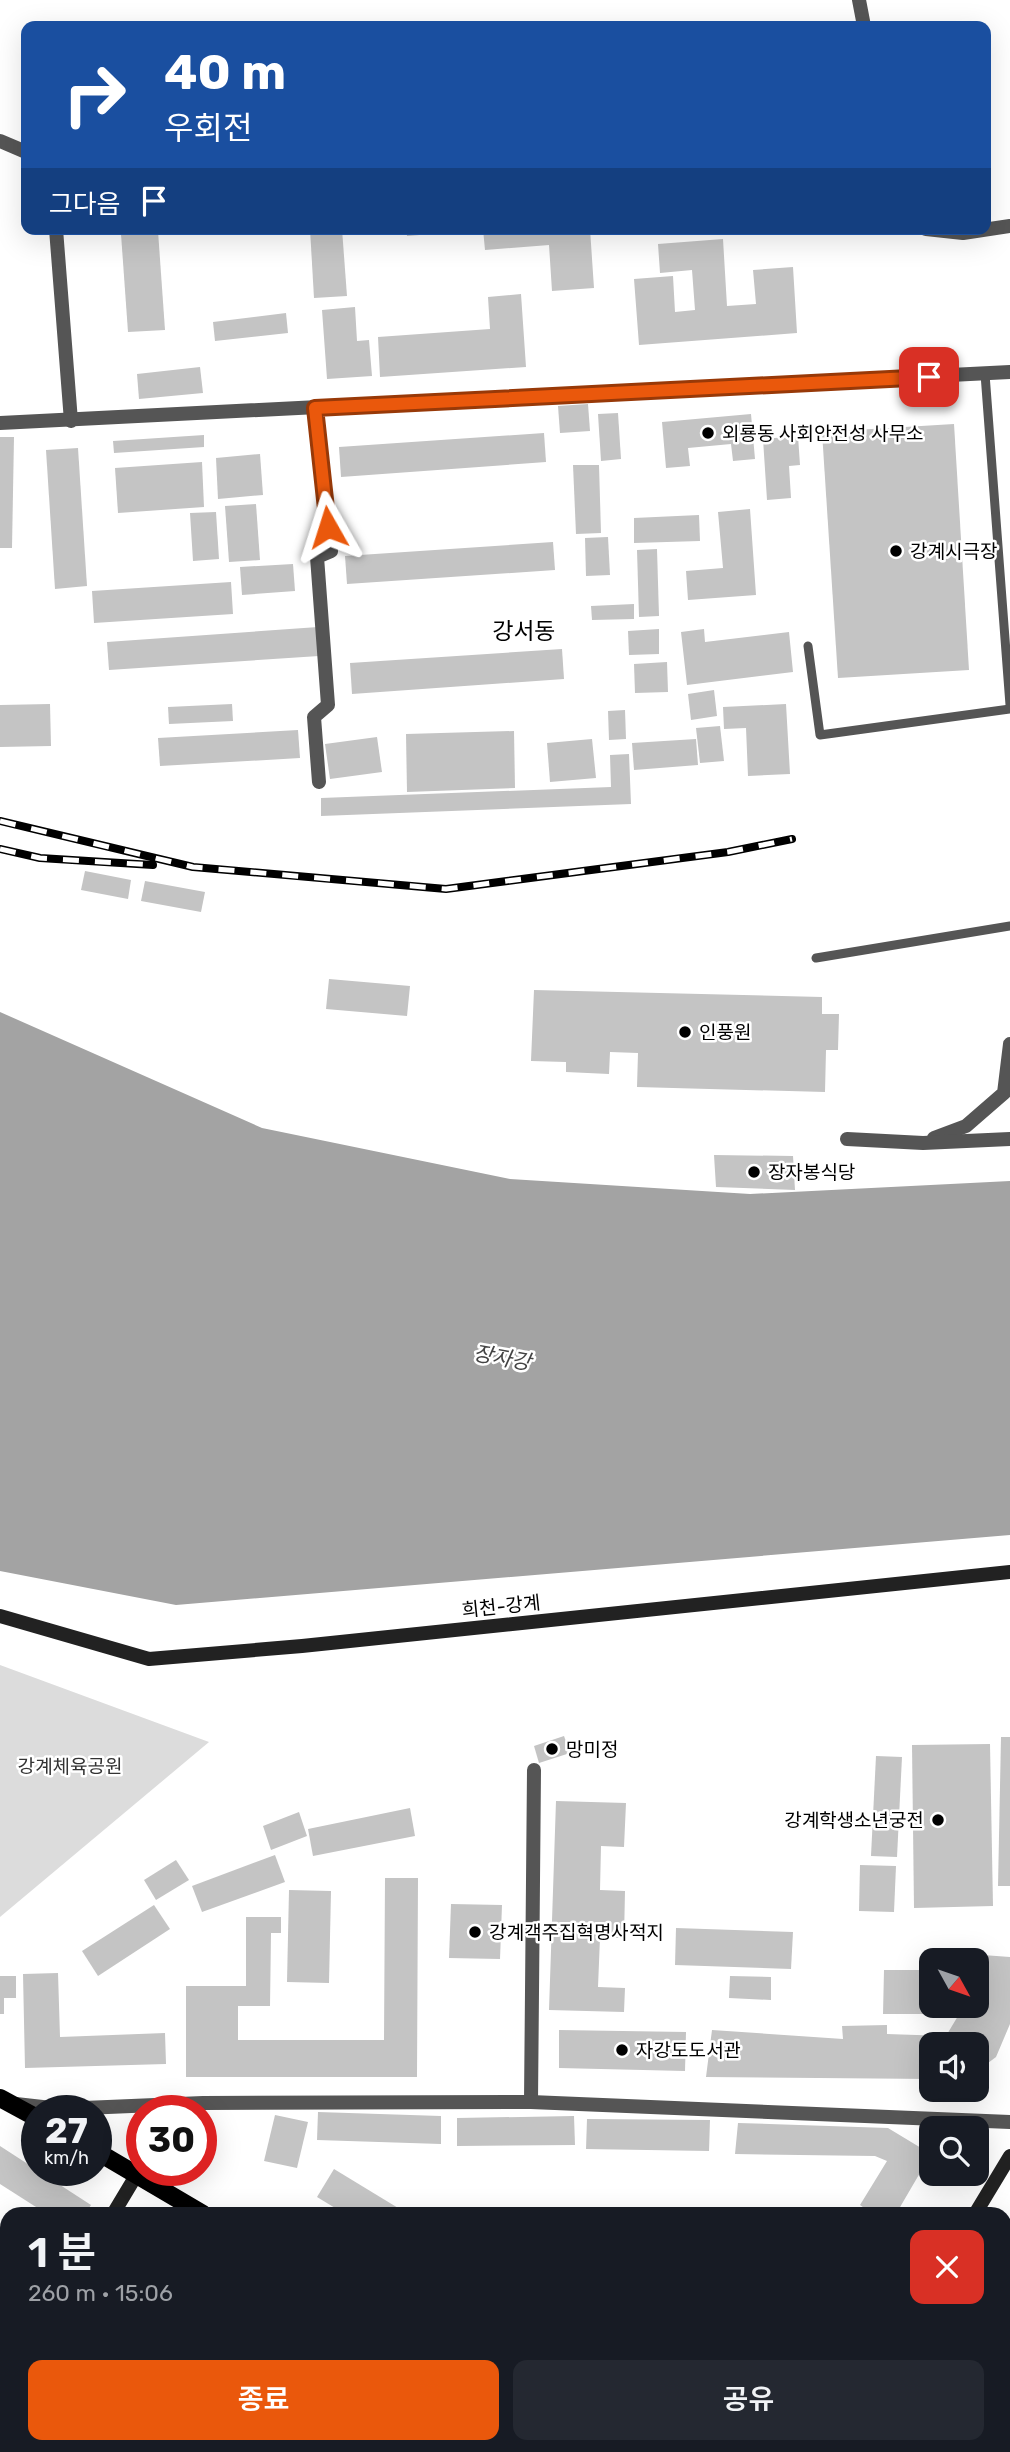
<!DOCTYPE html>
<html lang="ko">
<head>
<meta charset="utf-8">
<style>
  :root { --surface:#171b24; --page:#242831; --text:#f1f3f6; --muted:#9ea1a6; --accent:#ea580c }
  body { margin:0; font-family:Rubik,"Noto Sans KR",sans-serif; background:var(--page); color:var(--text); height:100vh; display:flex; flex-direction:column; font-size:26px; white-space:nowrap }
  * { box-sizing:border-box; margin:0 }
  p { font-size:23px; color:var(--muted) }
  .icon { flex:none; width:38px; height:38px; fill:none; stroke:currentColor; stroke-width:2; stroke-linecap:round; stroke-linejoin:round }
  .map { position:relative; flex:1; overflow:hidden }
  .drawer { position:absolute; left:0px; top:2207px; width:1012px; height:247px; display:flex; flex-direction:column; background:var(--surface); border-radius:21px 21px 0 0; box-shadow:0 7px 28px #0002 }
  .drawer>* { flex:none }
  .banner { position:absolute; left:21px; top:21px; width:970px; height:214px; border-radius:14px; box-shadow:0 7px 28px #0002; background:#1a4fa0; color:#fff; overflow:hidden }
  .needle { width:46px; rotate:130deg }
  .controls { position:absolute; left:919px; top:1948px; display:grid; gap:14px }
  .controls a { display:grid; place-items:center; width:70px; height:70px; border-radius:14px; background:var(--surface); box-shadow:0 7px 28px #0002; font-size:35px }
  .speed { position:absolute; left:21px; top:2095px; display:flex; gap:14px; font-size:35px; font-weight:700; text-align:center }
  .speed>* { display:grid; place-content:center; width:91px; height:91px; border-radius:50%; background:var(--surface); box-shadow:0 7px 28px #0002; line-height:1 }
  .speed small { font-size:18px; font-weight:400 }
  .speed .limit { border:10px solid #d22; background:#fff; color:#111 }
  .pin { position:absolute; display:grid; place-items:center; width:60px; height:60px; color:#fff; margin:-30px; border-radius:14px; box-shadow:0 4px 10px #0006 }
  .me { position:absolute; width:77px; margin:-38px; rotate:354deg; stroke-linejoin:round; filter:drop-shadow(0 0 5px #0008) }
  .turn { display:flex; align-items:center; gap:24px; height:147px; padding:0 28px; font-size:32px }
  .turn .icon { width:91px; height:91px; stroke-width:2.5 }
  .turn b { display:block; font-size:49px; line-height:60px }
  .then { display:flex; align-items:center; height:66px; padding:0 28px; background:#0003; gap:14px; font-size:26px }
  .round { display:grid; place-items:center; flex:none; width:74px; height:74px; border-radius:14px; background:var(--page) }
  .headline { display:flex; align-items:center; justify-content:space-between; height:119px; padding:0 28px }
  h1 { font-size:42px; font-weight:600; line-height:52px }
  .primary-button { display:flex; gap:14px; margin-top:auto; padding:14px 28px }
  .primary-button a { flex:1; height:80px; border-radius:14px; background:var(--accent); color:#fff; font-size:28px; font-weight:600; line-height:80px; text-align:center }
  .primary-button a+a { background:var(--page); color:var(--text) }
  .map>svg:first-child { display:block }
</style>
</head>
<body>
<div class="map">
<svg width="1010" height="2452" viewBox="0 0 1010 2452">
  <rect width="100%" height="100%" fill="#fff"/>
  <path fill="#dcdcdc" d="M0,1665l209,77 -209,175z"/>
  <path fill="#a3a3a3" d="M0,1012l262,116 248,51 240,15 260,-13v354l-834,70 -176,-34z"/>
  <g fill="#c4c4c4">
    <path d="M310,229h32l5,67 -33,2z"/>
    <path d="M406,229h63v2l-62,5z"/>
    <path d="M483,229h107l4,59 -42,3 -3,-46 -64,5z"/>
    <path d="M158,231l7,99 -37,2 -7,-98z"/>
    <path d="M723,239l4,67 29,-2 -3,-34 40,-3 4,66 -158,12 -5,-66 39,-3 2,36 20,-2 -3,-40 -32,3 -2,-29z"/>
    <path d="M521,294l5,73 -146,10 -2,-40 112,-8 -2,-32z"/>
    <path d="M355,307l2,34 12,-1 3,36 -45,3 -5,-69z"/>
    <path d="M286,313l2,20 -73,8 -2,-19z"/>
    <path d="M200,367l3,26 -64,6 -2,-25z"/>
    <path d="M588,404l2,27 -30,2 -2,-27z"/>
    <path d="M618,413l3,46 -20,2 -3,-47z"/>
    <path d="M751,414l4,45 -22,2 -2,-17 -43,4 2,18 -24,2 -4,-46z"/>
    <path d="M954,424l15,246 -131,8 -16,-246z"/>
    <path d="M544,433l2,29 -205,15 -2,-30z"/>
    <path d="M204,435v12l-90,6 -1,-12z"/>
    <path d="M798,436l2,29 -11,1 2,32 -24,2 -4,-61z"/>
    <path d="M0,437h14l-2,111h-12z"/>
    <path d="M78,448l9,138 -32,3 -9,-139z"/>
    <path d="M260,454l3,41 -45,4 -2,-41z"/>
    <path d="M202,462l2,45 -86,6 -3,-45z"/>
    <path d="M573,465h26l2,68 -25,1z"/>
    <path d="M256,504l4,56 -31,2 -4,-56z"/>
    <path d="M750,509l6,86 -68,5 -2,-29 37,-3 -5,-56z"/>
    <path d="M216,512l3,47 -26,2 -3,-48z"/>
    <path d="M699,515l1,26 -66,2v-25z"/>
    <path d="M608,537l2,38 -24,1 -1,-38z"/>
    <path d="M553,542l2,28 -208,14 -2,-28z"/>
    <path d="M657,549l2,67 -20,1 -2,-67z"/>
    <path d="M293,564l2,27 -53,4 -2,-28z"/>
    <path d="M231,582l2,32 -139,9 -2,-32z"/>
    <path d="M634,604v15l-42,1 -1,-14z"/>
    <path d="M318,627l1,29 -210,14 -2,-28z"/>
    <path d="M659,629v25l-30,1 -1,-24z"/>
    <path d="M704,629l1,13 84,-10 4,40 -106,13 -6,-53z"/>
    <path d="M562,649l2,30 -212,15 -2,-31z"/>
    <path d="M667,662l1,30 -33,1 -1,-29z"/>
    <path d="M714,690l3,26 -26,4 -3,-26z"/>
    <path d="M50,704l1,42 -51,1v-42z"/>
    <path d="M232,704l1,17 -64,3 -1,-17z"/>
    <path d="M786,704l4,70 -42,2 -2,-48 -22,1 -1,-22z"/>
    <path d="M625,710l1,29 -17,1 -1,-29z"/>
    <path d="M720,726l4,35 -24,2 -4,-35z"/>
    <path d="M298,730l2,28 -140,8 -2,-28z"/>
    <path d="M514,731l1,57 -108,4 -1,-58z"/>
    <path d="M377,737l5,35 -52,7 -5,-35z"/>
    <path d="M592,739l4,39 -46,4 -3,-39z"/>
    <path d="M696,739l2,26 -64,5 -2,-27z"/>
    <path d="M629,754l2,50 -310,12v-18l290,-11 -1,-32z"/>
    <path d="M85,871l46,9 -3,19 -47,-9z"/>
    <path d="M145,881l60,11 -4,20 -60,-11z"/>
    <path d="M329,979l81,7 -3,30 -81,-7z"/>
    <path d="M534,990l288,7v17h17l-1,36h-12l-1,42 -188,-5 1,-34 -28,-1 -1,22 -43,-2v-10l-35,-1z"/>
    <path d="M714,1155l79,1 2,34 -79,-3z"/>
    <path d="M564,1736l6,17 -31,10 -5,-17z"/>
    <path d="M1001,1737h9v149h-12z"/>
    <path d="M990,1744l3,162 -79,2 -2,-163z"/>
    <path d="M876,1756l26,1 -5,100 -26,-1z"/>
    <path d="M556,1801l70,2 -2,44 -23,-1 -1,44 25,1 -1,47h-24l-2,49 27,1 -1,24 -75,-2z"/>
    <path d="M410,1808l5,28 -102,20 -5,-27z"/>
    <path d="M299,1812l8,24 -36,14 -8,-24z"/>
    <path d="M275,1855l10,27 -83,30 -10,-26z"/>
    <path d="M176,1860l13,20 -33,20 -12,-20z"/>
    <path d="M860,1865l36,1 -2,46 -35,-1z"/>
    <path d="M385,1878h33l-1,199h-231v-91h60v-69h35v16h-10l-1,73h-32v34h146z"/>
    <path d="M289,1890l42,1 -2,92 -42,-1z"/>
    <path d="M451,1904l51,1 -2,54 -51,-1z"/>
    <path d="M154,1905l16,24 -72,47 -16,-25z"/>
    <path d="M676,1928l117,4 -2,37 -116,-4z"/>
    <path d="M969,1954l41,3v67l-14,33 -20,15v-28h-45v35l-225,-2 6,-47 131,9 -1,-13 45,-1v9l59,2 18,-30h12v-46h-7z"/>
    <path d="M884,1970h47v35h-5v9h-43z"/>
    <path d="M58,1973l2,64 105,-4 1,31 -141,4 -2,-94z"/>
    <path d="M0,1976h16v22h-12v16h-4z"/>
    <path d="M730,1976l41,1v23l-42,-2z"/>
    <path d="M559,2030l127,2 -1,39 -126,-3z"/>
    <path d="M318,2112l123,4v28l-124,-4z"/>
    <path d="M275,2115l33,7 -11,46 -33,-7z"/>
    <path d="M574,2116l1,29 -118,1v-28z"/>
    <path d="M587,2119l123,1 -1,31 -123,-2z"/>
    <path d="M738,2123l150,5 43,26 -35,60h-23l-13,-9 27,-44 -12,-5 -140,-2z"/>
    <path d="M0,2146l91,59 -6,9h-38l-47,-30z"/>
    <path d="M334,2169l74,45h-63l-28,-17z"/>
    <path d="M1010,2271v30l-6,-4v-17z"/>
    <path d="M97,2446h26l-4,6h-25z"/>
    <path d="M275,2446h35l9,6h-47z"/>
    <path d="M369,2446h30l-3,6h-30z"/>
    <path d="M493,2446h62l9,6h-62z"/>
    <path d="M967,2446h26l-3,6h-26z"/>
  </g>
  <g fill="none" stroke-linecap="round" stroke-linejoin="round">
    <g stroke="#555" stroke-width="9">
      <path d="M985,374l25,331"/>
      <path d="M808,646l12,89 190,-26"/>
      <path d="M816,958l194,-32"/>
    </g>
    <g stroke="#555" stroke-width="14">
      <path d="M859,0l5,26"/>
      <path d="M0,141l26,11"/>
      <path d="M56,229l15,192"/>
      <path d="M926,229l37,4 47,-7"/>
      <path d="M315,408l16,143 -14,6 11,148 -14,12 5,65"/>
      <path d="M0,423l1010,-51"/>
      <path d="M934,1138l32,-12 38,-33 6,-49"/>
      <path d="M847,1139l76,4 87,-4"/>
      <path d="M531,2102l3,-332"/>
      <path d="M414,2452l3,-6"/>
    </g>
    <path stroke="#555" stroke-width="14" d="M16,2104l44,5 143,-6 328,-1 479,20"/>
    <g stroke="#222" stroke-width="14">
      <path d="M0,1616l149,43 153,-13 708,-74"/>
      <path d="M113,2214l24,-40"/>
      <path d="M975,2214l35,-58"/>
      <path d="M0,2397l7,-12"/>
      <path d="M832,2452l3,-6"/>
    </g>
    <g stroke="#000" stroke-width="18">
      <path d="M0,2098l37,20"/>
      <path d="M96,2151l107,63"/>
      <path d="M590,2446l9,6"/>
    </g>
    <defs>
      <g id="rail">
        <path d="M0,821l193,46 253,22 282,-37 64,-13"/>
        <path d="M0,849l40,9 113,7"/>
      </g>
    </defs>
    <use href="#rail" stroke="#000" stroke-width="8"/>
    <use href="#rail" stroke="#fff" stroke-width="5" stroke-dasharray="16" stroke-linecap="butt"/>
  </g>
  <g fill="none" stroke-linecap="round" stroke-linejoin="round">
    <defs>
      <path id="route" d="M328,527l-13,-119 614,-31"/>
    </defs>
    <use href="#route" stroke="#983908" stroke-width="18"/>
    <use href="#route" stroke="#ea580c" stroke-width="12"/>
  </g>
  <g fill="#000" stroke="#fff" stroke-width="2.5">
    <circle cx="708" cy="433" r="7"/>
    <circle cx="896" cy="551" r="7"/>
    <circle cx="685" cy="1032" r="7"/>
    <circle cx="754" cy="1172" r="7"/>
    <circle cx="552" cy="1749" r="7"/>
    <circle cx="938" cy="1820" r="7"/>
    <circle cx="475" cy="1932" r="7"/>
    <circle cx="622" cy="2050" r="7"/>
  </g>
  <g text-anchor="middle" stroke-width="5" stroke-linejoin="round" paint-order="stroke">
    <g font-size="19" fill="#000" stroke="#fff" text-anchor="start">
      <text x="722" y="440">외룡동 사회안전성 사무소</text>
      <text x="910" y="558">강계시극장</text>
      <text x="699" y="1039">인풍원</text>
      <text x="768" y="1179">장자봉식당</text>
      <text x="566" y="1756">망미정</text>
      <text x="924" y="1827" text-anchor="end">강계학생소년궁전</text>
      <text x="489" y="1939">강계객주집혁명사적지</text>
      <text x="636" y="2057">자강도도서관</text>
    </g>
    <g font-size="19" fill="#000" stroke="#fff">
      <text transform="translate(501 1606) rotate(-6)" y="7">희천-강계</text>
    </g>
    <g font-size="19" fill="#333" stroke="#fff">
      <text x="70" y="1773">강계체육공원</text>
    </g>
    <g font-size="21" font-style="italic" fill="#444" stroke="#fff">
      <text transform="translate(502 1358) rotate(10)" y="7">장자강</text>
    </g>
    <g font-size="23" fill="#000" stroke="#fff">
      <text x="524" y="639">강서동</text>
    </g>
  </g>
</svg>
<div class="controls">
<a><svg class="needle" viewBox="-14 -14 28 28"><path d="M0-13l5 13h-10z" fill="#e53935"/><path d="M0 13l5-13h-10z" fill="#9ea1a6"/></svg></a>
<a><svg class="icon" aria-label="sound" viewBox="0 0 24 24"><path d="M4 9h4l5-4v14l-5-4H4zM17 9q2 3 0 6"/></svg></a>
<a><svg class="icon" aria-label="search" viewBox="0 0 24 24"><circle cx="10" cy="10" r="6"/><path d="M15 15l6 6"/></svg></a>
</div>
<div class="speed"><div>27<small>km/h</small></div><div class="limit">30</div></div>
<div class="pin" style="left:929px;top:377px;background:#d93025"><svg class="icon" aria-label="arrive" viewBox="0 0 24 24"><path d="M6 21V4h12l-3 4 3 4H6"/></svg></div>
<svg class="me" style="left:328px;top:527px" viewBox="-20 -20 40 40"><path d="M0-17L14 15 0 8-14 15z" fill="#ea580c" stroke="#fff" stroke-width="4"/></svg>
<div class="banner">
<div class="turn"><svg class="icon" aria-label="right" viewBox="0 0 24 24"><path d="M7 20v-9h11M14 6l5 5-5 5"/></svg><div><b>40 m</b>우회전</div></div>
<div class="then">그다음<svg class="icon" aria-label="arrive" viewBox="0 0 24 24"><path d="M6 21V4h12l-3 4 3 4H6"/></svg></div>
</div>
<section class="drawer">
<div class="headline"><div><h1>1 분</h1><p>260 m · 15:06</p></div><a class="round" style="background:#d93025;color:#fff"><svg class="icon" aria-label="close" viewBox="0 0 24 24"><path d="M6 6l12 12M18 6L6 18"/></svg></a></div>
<div class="primary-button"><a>종료</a><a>공유</a></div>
</section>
</div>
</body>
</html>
